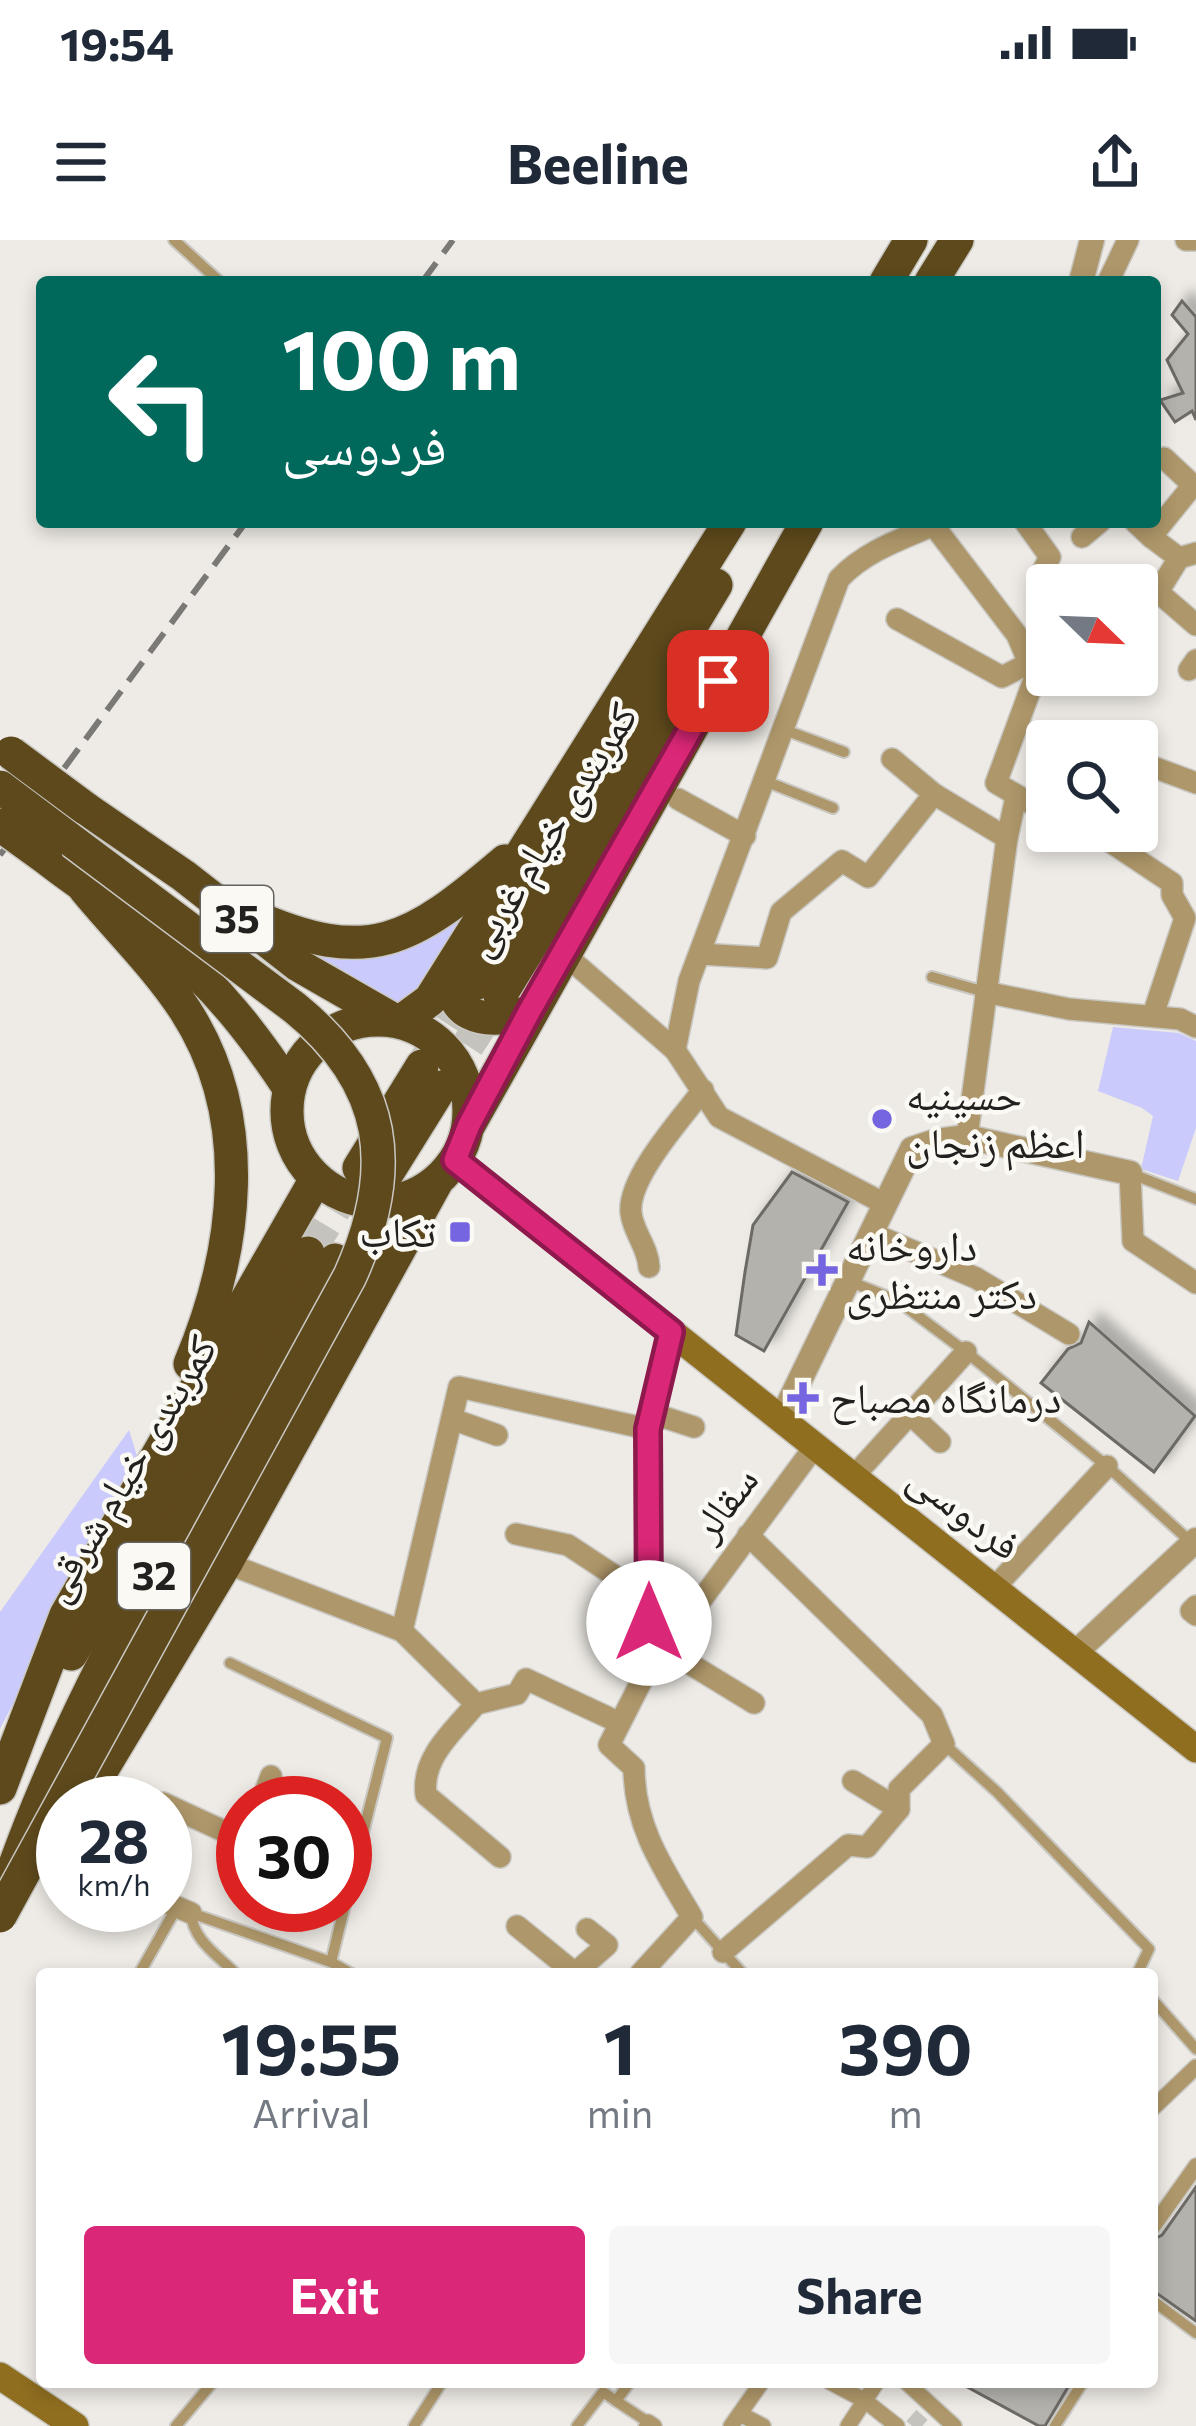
<!DOCTYPE html>
<html lang="en">
<head>
<meta charset="utf-8">
<style>
  :root { --surface:#fff; --page:#f6f6f7; --text:#1f2937; --muted:#747a83; --accent:#db2777 }
  body { margin:0; font-family:Commissioner,"Noto Naskh Arabic",sans-serif; background:var(--page); color:var(--text); height:100vh; display:flex; flex-direction:column; font-size:45px; white-space:nowrap }
  * { box-sizing:border-box; margin:0 }
  p { font-size:39px; color:var(--muted) }
  .icon { flex:none; width:66px; height:66px; fill:none; stroke:currentColor; stroke-width:2; stroke-linecap:round; stroke-linejoin:round }
  .map { position:relative; flex:1; overflow:hidden }
  .side { position:absolute; left:36px; top:1728px; width:1122px; height:420px; display:flex; flex-direction:column; background:var(--surface); border-radius:12px; box-shadow:0 6px 18px #0003 }
  .side>* { flex:none }
  .banner { position:absolute; left:36px; top:36px; width:1125px; height:252px; border-radius:12px; box-shadow:0 6px 18px #0003; background:#00695c; color:#fff; overflow:hidden }
  .needle { width:78px; rotate:113deg }
  .tools { position:absolute; left:1026px; top:324px; display:grid; gap:24px }
  .tools a { display:grid; place-items:center; width:132px; height:132px; border-radius:12px; background:var(--surface); box-shadow:0 6px 18px #0003; font-size:60px }
  .speed { position:absolute; left:36px; top:1536px; display:flex; gap:24px; font-size:60px; font-weight:700; text-align:center }
  .speed>* { display:grid; place-content:center; width:156px; height:156px; border-radius:50%; background:var(--surface); box-shadow:0 6px 18px #0003; line-height:1 }
  .speed small { font-size:30px; font-weight:400 }
  .speed .limit { border:18px solid #d22; background:#fff; color:#111 }
  .pin { position:absolute; display:grid; place-items:center; width:102px; height:102px; color:#fff; margin:-51px; border-radius:24px; box-shadow:0 6px 18px #0006 }
  .me { position:absolute; width:132px; margin:-66px; rotate:0deg; stroke-linejoin:round; filter:drop-shadow(0 0 9px #0008) }
  .turn { display:flex; align-items:center; gap:42px; height:252px; padding:0 48px; font-size:54px }
  .turn .icon { width:156px; height:156px; stroke-width:2.5 }
  .turn b { display:block; font-size:84px; line-height:102px }
  .eta { display:flex; justify-content:space-evenly; align-items:center; height:204px; text-align:center }
  .eta b { font-size:72px; font-weight:700; line-height:84px }
  .cta { display:flex; gap:24px; margin-top:auto; padding:24px 48px }
  .cta a { flex:1; height:138px; border-radius:12px; background:var(--accent); color:#fff; font-size:48px; font-weight:700; line-height:138px; text-align:center }
  .cta a+a { background:var(--page); color:var(--text) }
  .status { display:flex; justify-content:space-between; align-items:center; height:84px; padding:0 60px; background:var(--surface); direction:ltr }
  .status svg { height:33px; fill:currentColor }
  header { display:flex; justify-content:space-between; align-items:center; height:156px; padding:0 48px; background:var(--surface); font-size:54px; font-weight:700 }
  .map>svg:first-child { display:block }
</style>
</head>
<body>
<div class="status"><b>19:54</b><svg viewBox="0 0 49 12"><path d="M0 12V9h3v3zM5 12V6h3v6zM10 12V3h3v9zM15 12V0h3v12zM26 1h20v11H26zM47 4h2v5h-2z"/></svg></div>
<header><svg class="icon" aria-label="menu" viewBox="0 0 24 24"><path d="M4 6h16M4 12h16M4 18h16"/></svg>Beeline<svg class="icon" aria-label="share" viewBox="0 0 24 24"><path d="M12 15V3M7 8l5-5 5 5M5 13v7h14v-7"/></svg></header>
<div class="map">
<svg width="1196" height="2186" viewBox="0 0 1196 2186">
  <defs>
    <filter id="shadow"><feDropShadow dx="10" dy="-10" stdDeviation="6" flood-color="#0004"/></filter>
  </defs>
  <rect width="100%" height="100%" fill="#eeebe6"/>
  <g fill="#cacafc">
    <path d="M489,645l-66,105 -27,20 -101,-54z"/>
    <path d="M1113,787l66,6 17,8v87l-18,53 -37,-12 12,-53 -11,-8 -44,-17z"/>
    <path d="M129,1190l9,29 -138,270v-117z"/>
  </g>
  <g fill="#b4b2ad" stroke="#6d6b66" stroke-width="3" filter="url(#shadow)">
    <path d="M1182,61l14,16v103l-4,-9 -17,11 -15,-22 23,-7 -16,-33 21,-26 -16,-19z"/>
    <path d="M792,932l56,30 -84,149 -28,-16 9,-63 8,-47z"/>
    <path d="M1089,1082l106,94 -41,56 -113,-89 27,-34 13,-6z"/>
    <path d="M1196,1947v134l-44,-31v-50l10,-5z"/>
    <path d="M958,2142h113l-26,44h-6z"/>
  </g>
  <g fill="none" stroke-linecap="round" stroke-linejoin="round">
    <path stroke="#c5c3be" stroke-width="15" stroke-dasharray="15 8" stroke-linecap="butt" d="M912,2186l19,-21"/>
    <g stroke="#c5c3be" stroke-width="33" stroke-dasharray="33 16" stroke-linecap="butt">
      <path d="M422,826l52,-81"/>
      <path d="M441,847l58,-90"/>
      <path d="M308,1013l51,-85"/>
    </g>
    <defs>
      <g id="service">
        <path d="M174,0l46,42"/>
        <path d="M785,490l59,22"/>
        <path d="M765,541l68,27"/>
        <path d="M932,737l53,15"/>
        <path d="M1132,934l64,25"/>
        <path d="M849,1041l49,20 68,51 141,114 85,77"/>
        <path d="M230,1423l157,75 -42,166"/>
        <path d="M944,1504l53,48 152,157 -12,25"/>
        <path d="M191,1673l140,49 21,12"/>
        <path d="M191,1673c2,28 27,42 45,61"/>
        <path d="M692,1677l51,57"/>
        <path d="M331,1722l14,-57"/>
        <path d="M139,1734l38,-67"/>
        <path d="M1152,1759l44,50"/>
        <path d="M1152,2060l44,33"/>
        <path d="M630,2142l-14,19 32,21 -4,4"/>
        <path d="M176,2186l37,-44"/>
        <path d="M414,2186l28,-44"/>
        <path d="M577,2186l26,-34 13,9"/>
        <path d="M1055,2186l28,-44"/>
      </g>
      <g id="pedestrian">
        <path d="M1152,1869l44,-42"/>
        <path d="M1152,1988l44,-62"/>
        <path d="M830,2142l34,18 33,26"/>
        <path d="M906,2142l48,44"/>
        <path d="M740,2174l23,12"/>
        <path d="M648,2182l6,4"/>
        <path d="M731,2186l31,-44"/>
        <path d="M848,2186l29,-44"/>
      </g>
      <g id="minor">
        <path d="M1186,0h8"/>
        <path d="M1108,42l20,-42"/>
        <path d="M1164,218l29,27"/>
        <path d="M931,282l86,113 18,42 -39,106 51,30"/>
        <path d="M1025,282l25,35 -9,17"/>
        <path d="M1135,282l16,15 42,-52 3,2"/>
        <path d="M1082,297l18,-15"/>
        <path d="M1151,297l28,21 17,-5"/>
        <path d="M1179,318l-21,34 38,33"/>
        <path d="M897,379l105,58 27,-14"/>
        <path d="M1189,430l7,-10"/>
        <path d="M892,519l42,35"/>
        <path d="M1137,521l59,22"/>
        <path d="M678,559l67,37"/>
        <path d="M1085,591l21,8 66,44v12l13,23 -32,97"/>
        <path d="M564,714l111,96 44,67 166,87"/>
        <path d="M700,714l67,4 14,-46 61,-51 26,16 66,-83 73,44"/>
        <path d="M985,752l84,17 111,10 16,8"/>
        <path d="M675,810l14,-69 150,-402c27,-29 66,-41 102,-57"/>
        <path d="M967,897l40,-299 9,-41"/>
        <path d="M1130,933l3,68 63,42"/>
        <path d="M871,993l105,45 93,56"/>
        <path d="M649,1027c-1,-20 -16,-35 -18,-54 -4,-35 51,-95 72,-123"/>
        <path d="M651,1173l43,14"/>
        <path d="M910,1174l30,28"/>
        <path d="M452,1179l45,16"/>
        <path d="M854,1236l112,-124"/>
        <path d="M516,1294l52,11 82,54"/>
        <path d="M226,1323l176,68 74,73 41,-10 9,-15 94,44"/>
        <path d="M994,1348l113,-122"/>
        <path d="M1196,1366l-5,5 5,4"/>
        <path d="M402,1391l57,-244 189,42"/>
        <path d="M664,1408l90,55"/>
        <path d="M640,1428l9,-21 -1,-218 23,-97"/>
        <path d="M476,1464c-22,27 -55,53 -50,91l74,62"/>
        <path d="M853,1541l46,28"/>
        <path d="M163,1563l80,37"/>
        <path d="M261,1563l10,-27"/>
        <path d="M165,1662l26,11"/>
        <path d="M517,1686l59,48"/>
        <path d="M723,1712l125,-107 19,2 32,-38v-20l45,-45 -12,-29 -184,-180"/>
        <path d="M575,1733l32,-28 -20,-16"/>
        <path d="M640,1734l52,-57c-29,-49 -58,-91 -58,-149l-25,-23 33,-65 173,-234"/>
      </g>
      <g id="tertiary">
        <path d="M1081,42l11,-42"/>
        <path d="M781,1179l131,-270 24,-8 31,-4 163,36"/>
        <path d="M1075,1413l121,-113"/>
      </g>
      <g id="secondary">
        <path d="M455,920l741,589"/>
        <path d="M0,2136l75,50"/>
      </g>
      <g id="trunk">
        <path d="M886,42l25,-42"/>
        <path d="M931,42l26,-42"/>
        <path d="M85,568l99,68 114,89 96,55"/>
        <path d="M46,618c39,31 83,57 121,88 50,41 87,89 122,142"/>
        <path d="M85,649c33,40 72,78 100,121 70,108 52,242 5,354"/>
        <path d="M251,675c119,53 160,26 254,-54"/>
        <path d="M455,721c-14,57 29,65 74,51"/>
        <path d="M475,744l241,-399"/>
        <path d="M500,756l196,-320"/>
        <circle cx="378" cy="871" r="91"/>
        <path d="M400,782l30,-22 300,-478"/>
        <path d="M469,885l338,-603"/>
        <path d="M359,928l63,-102"/>
        <path d="M383,940l58,-93"/>
        <path d="M71,1414l237,-401"/>
        <path d="M0,1548l66,-173 250,-436"/>
        <path d="M82,1563l144,-240 211,-382"/>
        <path d="M11,1636c77,-218 209,-417 324,-616"/>
      </g>
    </defs>
    <use href="#service" stroke="#c9c7c2" stroke-width="14"/>
    <use href="#pedestrian" stroke="#c9c7c2" stroke-width="18"/>
    <use href="#minor" stroke="#c9c7c2" stroke-width="24"/>
    <use href="#tertiary" stroke="#c9c7c2" stroke-width="27"/>
    <use href="#secondary" stroke="#c9c7c2" stroke-width="30"/>
    <use href="#trunk" stroke="#c9c7c2" stroke-width="36"/>
    <use href="#service" stroke="#ae976a" stroke-width="10"/>
    <use href="#pedestrian" stroke="#ae976a" stroke-width="15"/>
    <use href="#minor" stroke="#ae976a" stroke-width="21"/>
    <use href="#tertiary" stroke="#ae976a" stroke-width="24"/>
    <use href="#secondary" stroke="#8f6e20" stroke-width="27"/>
    <use href="#trunk" stroke="#5e491c" stroke-width="33"/>
    <g stroke="#7b7976" stroke-width="6" stroke-dasharray="24 12" stroke-linecap="butt">
      <path d="M422,42l31,-42"/>
      <path d="M0,615l246,-333"/>
    </g>
    <defs>
      <g id="trunk-bridge">
        <path d="M11,513l74,55"/>
        <path d="M0,547l295,221c93,76 103,161 55,268l-350,640"/>
        <path d="M0,585l46,33"/>
      </g>
    </defs>
    <use href="#trunk-bridge" stroke="#c9c7c2" stroke-width="36" stroke-linecap="butt"/>
    <use href="#trunk-bridge" stroke="#5e491c" stroke-width="33"/>
  </g>
  <g fill="none" stroke-linecap="round" stroke-linejoin="round">
    <defs>
      <path id="route" d="M649,1383l-1,-194 23,-97 -216,-172 14,-35 60,-113 189,-331"/>
    </defs>
    <use href="#route" stroke="#8e194d" stroke-width="30"/>
    <use href="#route" stroke="#db2777" stroke-width="21"/>
  </g>
  <g fill="#7565e0" stroke="#fbf9f3" stroke-width="4.5">
    <circle cx="882" cy="879" r="12"/>
    <rect x="448" y="980" width="24" height="24" rx="6"/>
    <path d="M816 1012h12v12h12v12h-12v12h-12v-12h-12v-12h12z"/>
    <path d="M797 1140h12v12h12v12h-12v12h-12v-12h-12v-12h12z"/>
  </g>
  <g text-anchor="middle" stroke-width="9" stroke-linejoin="round" paint-order="stroke">
    <g fill="#fbf9f3" stroke="#63625f" stroke-width="3">
      <rect x="201" y="646" width="72" height="66" rx="9"/>
      <rect x="118" y="1303" width="72" height="66" rx="9"/>
    </g>
    <g font-size="39" font-weight="bold" fill="#22211f">
      <text x="237" y="693">35</text>
      <text x="154" y="1350">32</text>
    </g>
    <g font-size="42" fill="#22211f" stroke="#fbf9f3">
      <text transform="translate(550 589) rotate(-58)" y="15">کمربندی خیام غربی</text>
      <text transform="translate(128 1228) rotate(-59)" y="15">کمربندی خیام شرقی</text>
      <text transform="translate(724 1263) rotate(-53)" y="15">سقالر</text>
      <text transform="translate(965 1271) rotate(38)" y="15">فردوسی</text>
    </g>
    <g font-size="42" fill="#22211f" stroke="#fbf9f3" text-anchor="start">
      <text x="906" y="870">حسینیه<tspan x="906" dy="48">اعظم زنجان</tspan></text>
      <text x="436" y="1007" text-anchor="end">تکاب</text>
      <text x="846" y="1021">داروخانه<tspan x="846" dy="48">دکتر منتظری</tspan></text>
      <text x="830" y="1173">درمانگاه مصباح</text>
    </g>
  </g>
</svg>
<div class="tools">
<a><svg class="needle" viewBox="-14 -14 28 28"><path d="M0-13l5 13h-10z" fill="#e53935"/><path d="M0 13l5-13h-10z" fill="#747a83"/></svg></a>
<a><svg class="icon" aria-label="search" viewBox="0 0 24 24"><circle cx="10" cy="10" r="6"/><path d="M15 15l6 6"/></svg></a>
</div>
<div class="speed"><div>28<small>km/h</small></div><div class="limit">30</div></div>
<div class="pin" style="left:718px;top:441px;background:#d93025"><svg class="icon" aria-label="arrive" viewBox="0 0 24 24"><path d="M6 21V4h12l-3 4 3 4H6"/></svg></div>
<svg class="me" style="left:649px;top:1383px" viewBox="-20 -20 40 40"><circle r="19" fill="#fff"/><path d="M0-13L10 11 0 6-10 11z" fill="#db2777"/></svg>
<div class="banner">
<div class="turn"><svg class="icon" aria-label="left" viewBox="0 0 24 24"><path d="M17 20v-9H6M10 6l-5 5 5 5"/></svg><div><b>100 m</b>فردوسی</div></div>
</div>
<section class="side">
<div class="eta">
<div><b>19:55</b><p>Arrival</p></div>
<div><b>1</b><p>min</p></div>
<div><b>390</b><p>m</p></div>
</div>
<div class="cta"><a>Exit</a><a>Share</a></div>
</section>
</div>
</body>
</html>
